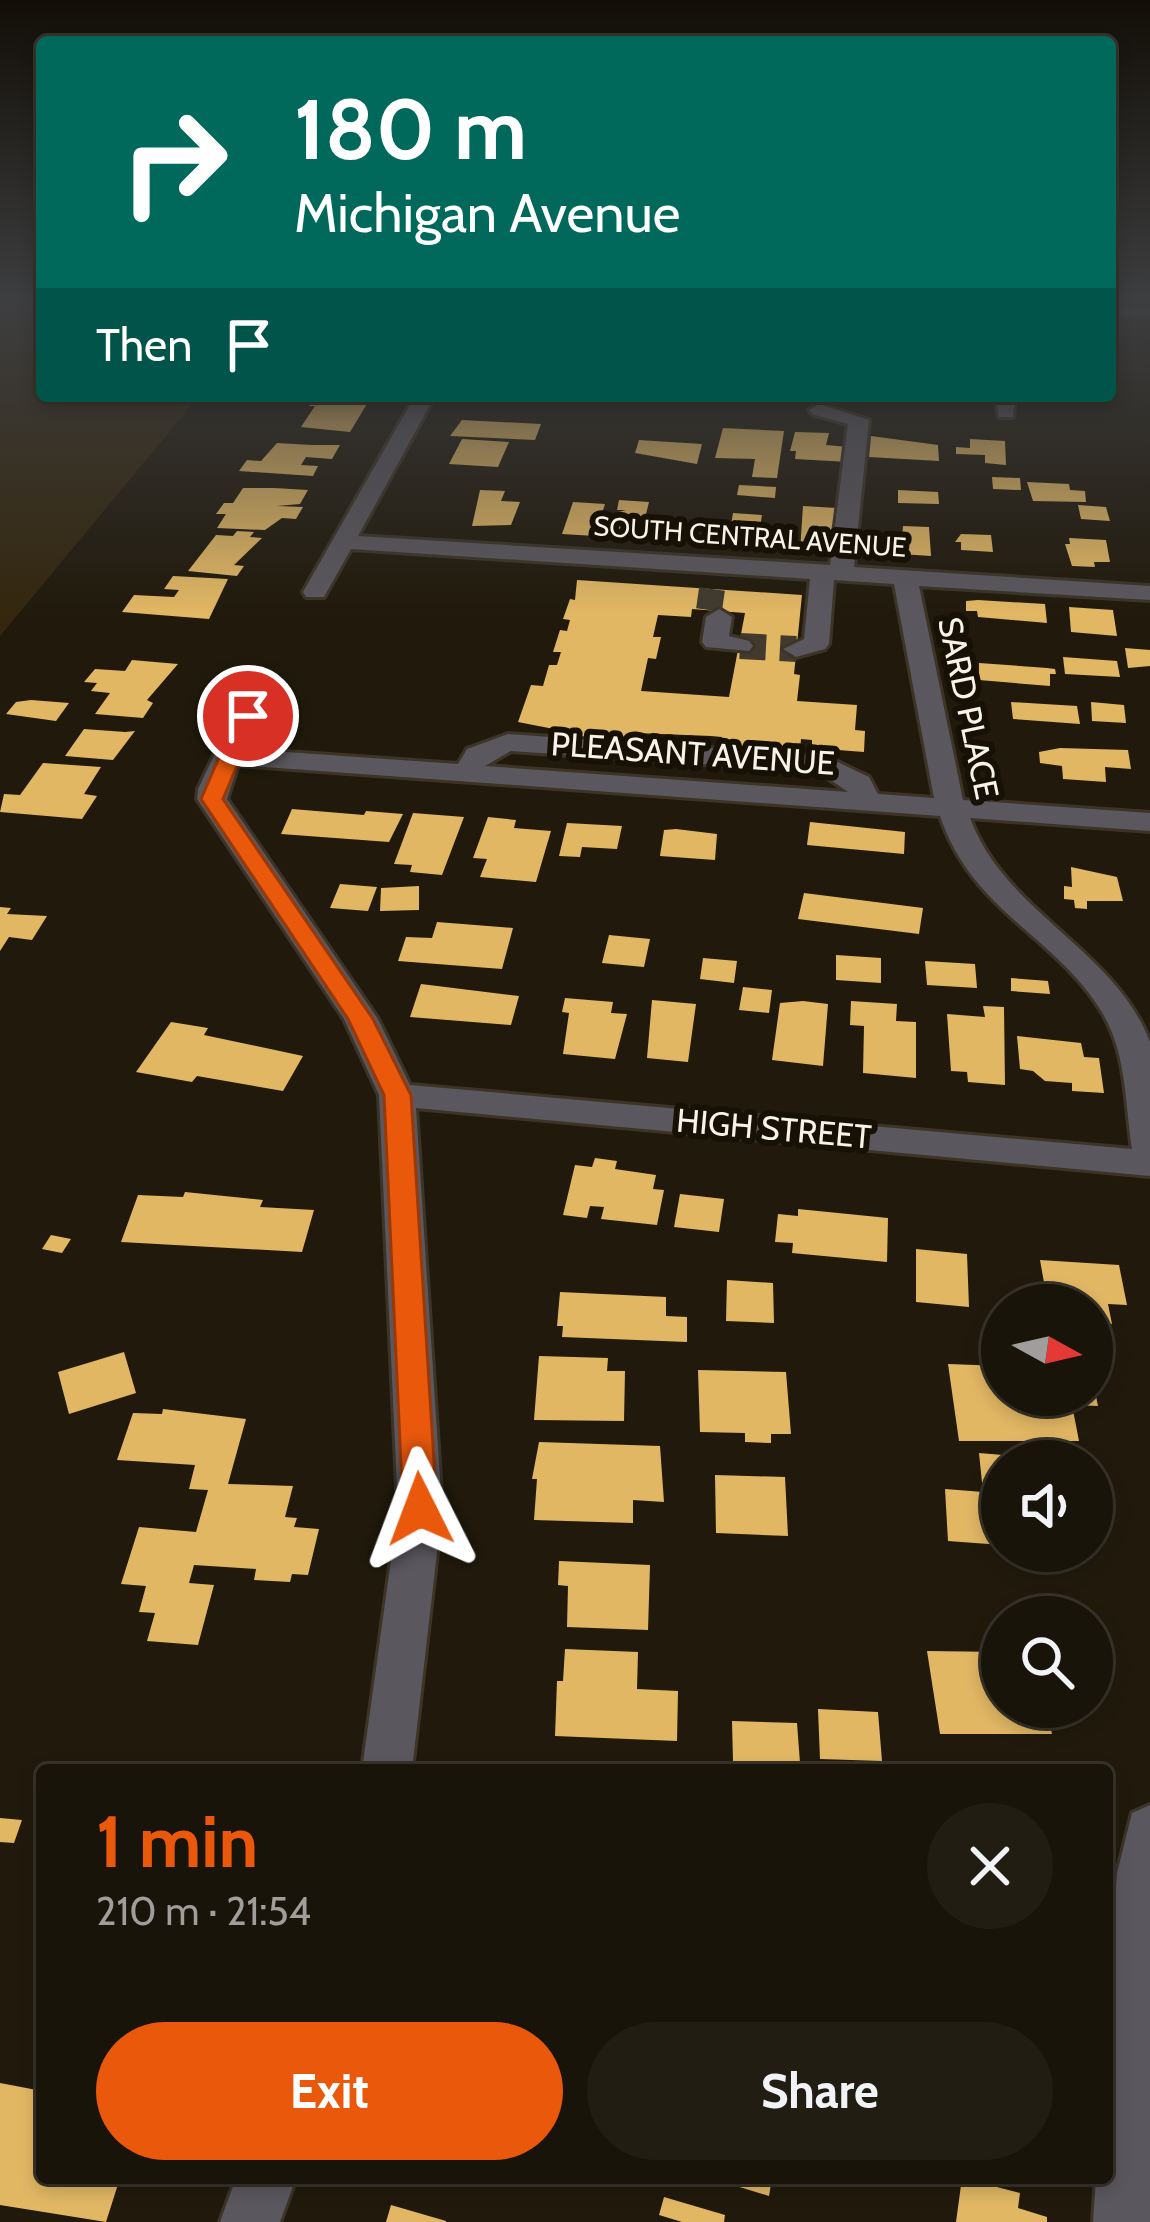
<!DOCTYPE html>
<html lang="en">
<head>
<meta charset="utf-8">
<style>
  :root { --surface:#191409; --page:#221d12; --text:#f1f3f6; --muted:#9f9e9c; --line:#37332a; --accent:#ea580c }
  body { margin:0; font-family:Cabin,sans-serif; background:var(--page); color:var(--text); height:100vh; display:flex; flex-direction:column; font-size:45px; white-space:nowrap }
  * { box-sizing:border-box; margin:0 }
  p { font-size:39px; color:var(--muted) }
  .icon { flex:none; width:66px; height:66px; fill:none; stroke:currentColor; stroke-width:2; stroke-linecap:round; stroke-linejoin:round }
  .map { position:relative; flex:1; overflow:hidden }
  .panel { position:absolute; left:36px; top:1764px; width:1077px; height:420px; display:flex; flex-direction:column; background:var(--surface); border-radius:12px; box-shadow:0 6px 18px #0003,0 0 0 3px var(--line) }
  .panel>* { flex:none }
  .banner { position:absolute; left:36px; top:36px; width:1080px; height:366px; border-radius:12px; box-shadow:0 6px 18px #0003,0 0 0 3px var(--line); background:#00695c; color:#fff; overflow:hidden }
  .needle { width:78px; rotate:98deg }
  .tools { position:absolute; left:981px; top:1284px; display:grid; gap:24px }
  .tools a { display:grid; place-items:center; width:132px; height:132px; border-radius:50%; background:var(--surface); box-shadow:0 6px 18px #0003,0 0 0 3px var(--line); font-size:60px }
  .pin { position:absolute; display:grid; place-items:center; width:102px; height:102px; color:#fff; margin:-51px; border:6px solid #fff; border-radius:50%; box-shadow:0 3px 12px #0007 }
  .me { position:absolute; width:132px; margin:-66px; rotate:357deg; stroke-linejoin:round; filter:drop-shadow(0 0 9px #0008) }
  .turn { display:flex; align-items:center; gap:42px; height:252px; padding:0 60px; font-size:54px }
  .turn .icon { width:156px; height:156px; stroke-width:2.5 }
  .turn b { display:block; font-size:84px; line-height:102px }
  .then { display:flex; align-items:center; height:114px; padding:0 60px; background:#0003; gap:24px; font-size:45px }
  .round { display:grid; place-items:center; flex:none; width:126px; height:126px; border-radius:63px; background:var(--page) }
  .overview { display:flex; align-items:center; justify-content:space-between; height:204px; padding:0 60px }
  h1 { font-size:72px; font-weight:800; line-height:90px; color:var(--accent) }
  .action { display:flex; gap:24px; margin-top:auto; padding:24px 60px }
  .action a { flex:1; height:138px; border-radius:72px; background:var(--accent); color:#fff; font-size:48px; font-weight:800; line-height:138px; text-align:center }
  .action a+a { background:var(--page); color:var(--text) }
  .map>svg:first-child { display:block }
</style>
</head>
<body>
<div class="map">
<svg width="1150" height="2222" viewBox="0 0 1150 2222">
  <rect width="100%" height="100%" fill="#211a0c"/>
  <path fill="#34270e" d="M0,302h42v94h157l-199,240z"/>
  <g fill="#e2b764" fill-rule="evenodd">
    <path d="M316,396h1l53,3 -20,33 -49,-5 14,-21h-6z"/>
    <path d="M462,420l79,4 -6,16 -85,-4z"/>
    <path d="M723,428l61,3 -7,47 -25,-1 3,-18 -40,-1z"/>
    <path d="M795,432l34,1 -3,12 24,2 -1,15 -54,-3 1,-8h-6z"/>
    <path d="M871,436l67,9 1,16 -70,-4z"/>
    <path d="M462,439l47,3 -11,25 -49,-3z"/>
    <path d="M970,439l35,2 1,24 -21,-2v-8l-29,-1v-7l14,1z"/>
    <path d="M639,440l63,4 -5,20 -62,-11z"/>
    <path d="M277,443l35,2h28l-8,14 -26,-2 -5,8 17,1 -5,10 -74,-5 8,-11 14,1z"/>
    <path d="M992,477l28,1 1,12 -28,-1z"/>
    <path d="M1027,482l42,2 1,6 15,1 1,11 -53,-1z"/>
    <path d="M739,485l37,2 -1,11 -38,-3z"/>
    <path d="M243,488h31l34,2 -8,14 -23,2 26,1 -7,12 -14,-1 -17,12 -48,-2 9,-14h-10l8,-11h9z"/>
    <path d="M480,490l25,1 -4,10 19,1 -9,23 -39,1z"/>
    <path d="M898,490l40,2 1,12 -41,-1z"/>
    <path d="M619,500l30,2 -3,12 7,1 -6,23 -36,-2 7,-24 8,-2h-9z"/>
    <path d="M573,502l32,2 -10,32 -33,-2z"/>
    <path d="M1078,505l28,2 4,14 -29,-2z"/>
    <path d="M803,506l34,2 -1,22h-9v6l8,1 -1,16 -34,-2z"/>
    <path d="M733,513l29,2 -4,25 -29,-2z"/>
    <path d="M903,526l26,1 2,29 -30,-2z"/>
    <path d="M237,531l17,1 -4,5 12,1 -28,27 10,1 -7,10 -49,-5 28,-36 17,1z"/>
    <path d="M961,534l30,1 2,17 -32,-2v-8h-6z"/>
    <path d="M1069,538l37,2 4,22h-16l1,5 -23,-1 -7,-22h5z"/>
    <path d="M173,576l55,3 -19,40 -87,-7 12,-17 40,2 5,-7 -15,-1z"/>
    <path d="M577,580l225,15 -8,79 6,1 -3,26 60,4 -2,25 10,1 -1,21 -52,-4v-8l-11,-1 -1,12 -79,-4 1,-10 -11,-1 -75,-3 -2,9 -77,-6 2,-6 -41,-8 13,-37 12,1 6,-21h8l4,-13h-8l7,-22 7,1 3,-11 -7,-1 7,-20 5,1zM692,609l53,4 -16,84 -88,-6 7,-33 8,1 5,-22h-8l5,-22 33,2z"/>
    <path d="M978,600l67,4 2,19 -69,-6 -1,-6h-11v-10z"/>
    <path d="M1069,607l44,3 4,26 -46,-4z"/>
    <path d="M1125,648l25,2v16l-22,2z"/>
    <path d="M1063,657l54,4 3,16 -55,-3z"/>
    <path d="M132,660l46,4 -31,36 6,3 -10,15 -48,-4 15,-21 -19,-2 6,-8 -13,-1 11,-13 30,2z"/>
    <path d="M979,663l68,5 8,1 1,5h-6v12l-71,-6z"/>
    <path d="M31,700l38,3 -13,18 -50,-7 10,-12z"/>
    <path d="M1011,702l66,4 3,18 -67,-5z"/>
    <path d="M1091,702l33,3 2,18 -34,-2z"/>
    <path d="M84,729l41,3 10,-1 -22,29 -48,-4z"/>
    <path d="M1060,748l68,2 3,19 -26,-2 1,15 -43,-3 -1,-13 -22,-3 -1,-11z"/>
    <path d="M43,763l58,4 -17,27 13,2 -15,23 -82,-7 4,-18 16,1z"/>
    <path d="M292,809l72,6 2,-4 37,3 -14,28 -108,-8z"/>
    <path d="M413,813l51,4 -22,58 -32,-3 2,-7 -18,-1z"/>
    <path d="M488,817l28,3 -2,8 37,3 -15,51 -56,-5 7,-18 -14,-1z"/>
    <path d="M810,822l95,10 -1,22 -97,-9z"/>
    <path d="M567,823l55,3 -5,23 -35,-2 -2,10 -21,-1z"/>
    <path d="M676,829l41,5 -2,26 -55,-4 4,-26z"/>
    <path d="M1071,867l46,10 6,24h-36v8l-12,-1 -1,-8 -10,-1v-13l8,1z"/>
    <path d="M340,884l37,3 -9,24 -38,-3z"/>
    <path d="M419,886v24l-39,1 1,-23z"/>
    <path d="M804,893l119,15 -4,26 -121,-15z"/>
    <path d="M0,907l11,1 -4,6 40,2 -15,24 -23,-3 -9,14z"/>
    <path d="M437,922l76,6 -11,41 -104,-8 8,-24 26,1z"/>
    <path d="M609,935l41,4 -6,28 -42,-4z"/>
    <path d="M836,955l45,3v25l-45,-3z"/>
    <path d="M703,958l34,3 -3,22 -34,-4z"/>
    <path d="M925,961l50,3 2,24 -50,-3z"/>
    <path d="M1011,978l37,3 2,13 -39,-3z"/>
    <path d="M421,984l98,12 -8,29 -101,-8z"/>
    <path d="M743,987l29,3 -3,23 -30,-3z"/>
    <path d="M565,998l48,4 -2,11 16,1 -12,45 -52,-5 6,-41 -7,-1z"/>
    <path d="M652,1000l44,4 -8,58 -41,-4z"/>
    <path d="M803,1001l25,3 -5,62 -51,-6 8,-57z"/>
    <path d="M851,1001l46,3 -1,17 20,1v56l-53,-5 1,-47 -14,-1z"/>
    <path d="M983,1006l21,1 1,78 -37,-3 -1,-10 -16,-1 -4,-57 38,3z"/>
    <path d="M171,1022l37,6 -4,7 99,21 -20,35 -86,-15 -5,6 -56,-10z"/>
    <path d="M1017,1036l64,7 3,14 15,1 5,35 -32,-2v-8l-27,-2 -12,-10 -13,-2z"/>
    <path d="M595,1158l22,3 -2,8 41,6 -3,14 11,1 -7,35 -56,-6 3,-12 -14,-1 -3,12 -24,-3 12,-50 17,2z"/>
    <path d="M185,1192l78,8 -3,7 54,3 -12,42 -181,-10 17,-47 45,2z"/>
    <path d="M680,1194l44,5 -5,33 -45,-5z"/>
    <path d="M798,1209l90,9 -1,44 -95,-9 1,-10 -18,-1 3,-28 20,2z"/>
    <path d="M51,1235l20,4 -9,14 -20,-4z"/>
    <path d="M916,1249l51,5 2,53 -53,-5z"/>
    <path d="M1040,1260l79,5 8,40 -19,-1 4,20 -20,-1v-18h-44z"/>
    <path d="M727,1280l46,3 1,40 -48,-2z"/>
    <path d="M560,1292l106,5v19l21,1v25l-125,-5 1,-11h-6z"/>
    <path d="M124,1352l12,41 -67,21 -11,-42z"/>
    <path d="M539,1356l69,2 -1,13h18l-1,50 -90,-1z"/>
    <path d="M948,1364l54,2v29h90l2,-9 4,20 -26,-1 7,36h-120z"/>
    <path d="M698,1370l88,2 5,62h-20v9l-26,-1v-9l-45,-1z"/>
    <path d="M163,1409l83,10 -18,65 65,2 -8,31 12,1 -3,9 25,2 -11,46 -16,-1 -2,8 -36,-2 2,-11 -62,-4 -5,18 25,2 -16,60 -51,-4 8,-28 -16,-1 7,-26 -25,-2 18,-57 57,5 12,-42 -19,-1 6,-24 -78,-5 16,-47 29,1z"/>
    <path d="M539,1442l121,4 4,56 -31,-2v23l-99,-3 3,-41h-5z"/>
    <path d="M979,1453l59,5 -36,3v84l-54,-4 -3,-52 38,3z"/>
    <path d="M715,1475l70,2 3,59 -72,-3z"/>
    <path d="M559,1561l91,4 -2,65 -81,-3 1,-41 -10,-1z"/>
    <path d="M565,1649l73,3 -1,37 41,2 -1,50 -122,-5 2,-55h6z"/>
    <path d="M927,1651l75,1v55h64l3,13h-20l3,14h-112z"/>
    <path d="M818,1709l60,3 4,49 -62,-2z"/>
    <path d="M732,1721l65,2 3,40 -67,-2z"/>
    <path d="M0,1818l22,2 -8,23 -14,-1z"/>
    <path d="M0,2083l42,8v87h78l-14,44 -106,-17z"/>
    <path d="M710,2178h62l-3,18z"/>
    <path d="M962,2178l58,15 -2,15 29,9v5h-91z"/>
    <path d="M664,2197l61,18 -1,7h-42l-23,-7z"/>
    <path d="M391,2205l55,16v1h-60z"/>
  </g>
  <g fill="none" stroke-linecap="round" stroke-linejoin="round">
    <g stroke="#413a2d" stroke-width="26" stroke-dasharray="26 14" stroke-linecap="butt">
      <path d="M709,610l3,-21"/>
      <path d="M740,646l56,3"/>
    </g>
    <defs>
      <g id="minor">
        <path d="M1110,305l40,2v10l-40,-2z"/>
        <path d="M415,396h20l-77,140 472,29 18,-141 -36,-10 -3,-4 10,-6 50,16 -15,147 296,19v14l-231,-14 44,214 187,13v18l-180,-13c35,95 144,130 180,224v134l-734,-68 26,401 -30,261h-50l36,-261 -19,-414 -35,-76 -147,-220 1,-10 35,-73 14,-8 14,8 -16,33 213,15 9,-15 41,-15 317,22 44,21 9,17 56,4 -40,-214 -60,-4 -5,64 -4,5 -29,8 -13,-8 21,-10 6,-60 -459,-30 -27,48h-18l-3,-5zM511,751l308,21 29,20 -363,-26zM238,765l702,51c33,97 116,119 163,198 24,41 22,90 29,135l-722,-64 -32,-66 -151,-220z"/>
        <path d="M995,396h20l-2,21h-14z"/>
        <path d="M719,609l13,8 -3,19 20,5 4,5 -4,5 -43,-4 -4,-5 4,-25z"/>
        <path d="M1150,1805v417h-57l3,-44h11v-165l10,-140 15,-60z"/>
        <path d="M236,2178h60l-16,44h-60z"/>
      </g>
    </defs>
    <use href="#minor" stroke="#3b3427" stroke-width="6"/>
    <use href="#minor" fill="#5b575e" fill-rule="evenodd"/>
  </g>
  <linearGradient id="sky" x2="0" y2="1"><stop stop-color="#120e07"/><stop offset="0.49" stop-color="#3d3e40"/><stop offset="1" stop-color="#3d3e40" stop-opacity="0"/></linearGradient>
  <rect width="1150" height="613" fill="url(#sky)"/>
  <path fill="#ea580c" stroke="#983908" stroke-width="3" d="M248,710l10,6 -35,83 150,220 38,76 26,414 -5,10 -12,4 -12,-4 -5,-10 -19,-414 -36,-76 -147,-220 36,-83z"/>
  <g text-anchor="middle" stroke-width="12" stroke-linejoin="round" paint-order="stroke">
    <g font-size="27" fill="#f7f2ea" stroke="#171105">
      <text transform="translate(750 537) rotate(4)" y="9">SOUTH CENTRAL AVENUE</text>
    </g>
    <g font-size="33" fill="#f7f2ea" stroke="#171105">
      <text transform="translate(969 708) rotate(78)" y="12">SARD PLACE</text>
      <text transform="translate(693 753) rotate(4)" y="12">PLEASANT AVENUE</text>
      <text transform="translate(774 1128) rotate(5)" y="12">HIGH STREET</text>
    </g>
  </g>
</svg>
<div class="tools">
<a><svg class="needle" viewBox="-14 -14 28 28"><path d="M0-13l5 13h-10z" fill="#e53935"/><path d="M0 13l5-13h-10z" fill="#9f9e9c"/></svg></a>
<a><svg class="icon" aria-label="sound" viewBox="0 0 24 24"><path d="M4 9h4l5-4v14l-5-4H4zM17 9q2 3 0 6"/></svg></a>
<a><svg class="icon" aria-label="search" viewBox="0 0 24 24"><circle cx="10" cy="10" r="6"/><path d="M15 15l6 6"/></svg></a>
</div>
<div class="pin" style="left:248px;top:716px;background:#d93025"><svg class="icon" aria-label="arrive" viewBox="0 0 24 24"><path d="M6 21V4h12l-3 4 3 4H6"/></svg></div>
<svg class="me" style="left:420px;top:1509px" viewBox="-20 -20 40 40"><path d="M0-17L14 15 0 8-14 15z" fill="#ea580c" stroke="#fff" stroke-width="4"/></svg>
<div class="banner">
<div class="turn"><svg class="icon" aria-label="right" viewBox="0 0 24 24"><path d="M7 20v-9h11M14 6l5 5-5 5"/></svg><div><b>180 m</b>Michigan Avenue</div></div>
<div class="then">Then<svg class="icon" aria-label="arrive" viewBox="0 0 24 24"><path d="M6 21V4h12l-3 4 3 4H6"/></svg></div>
</div>
<section class="panel">
<div class="overview"><div><h1>1 min</h1><p>210 m · 21:54</p></div><a class="round"><svg class="icon" aria-label="close" viewBox="0 0 24 24"><path d="M6 6l12 12M18 6L6 18"/></svg></a></div>
<div class="action"><a>Exit</a><a>Share</a></div>
</section>
</div>
</body>
</html>
